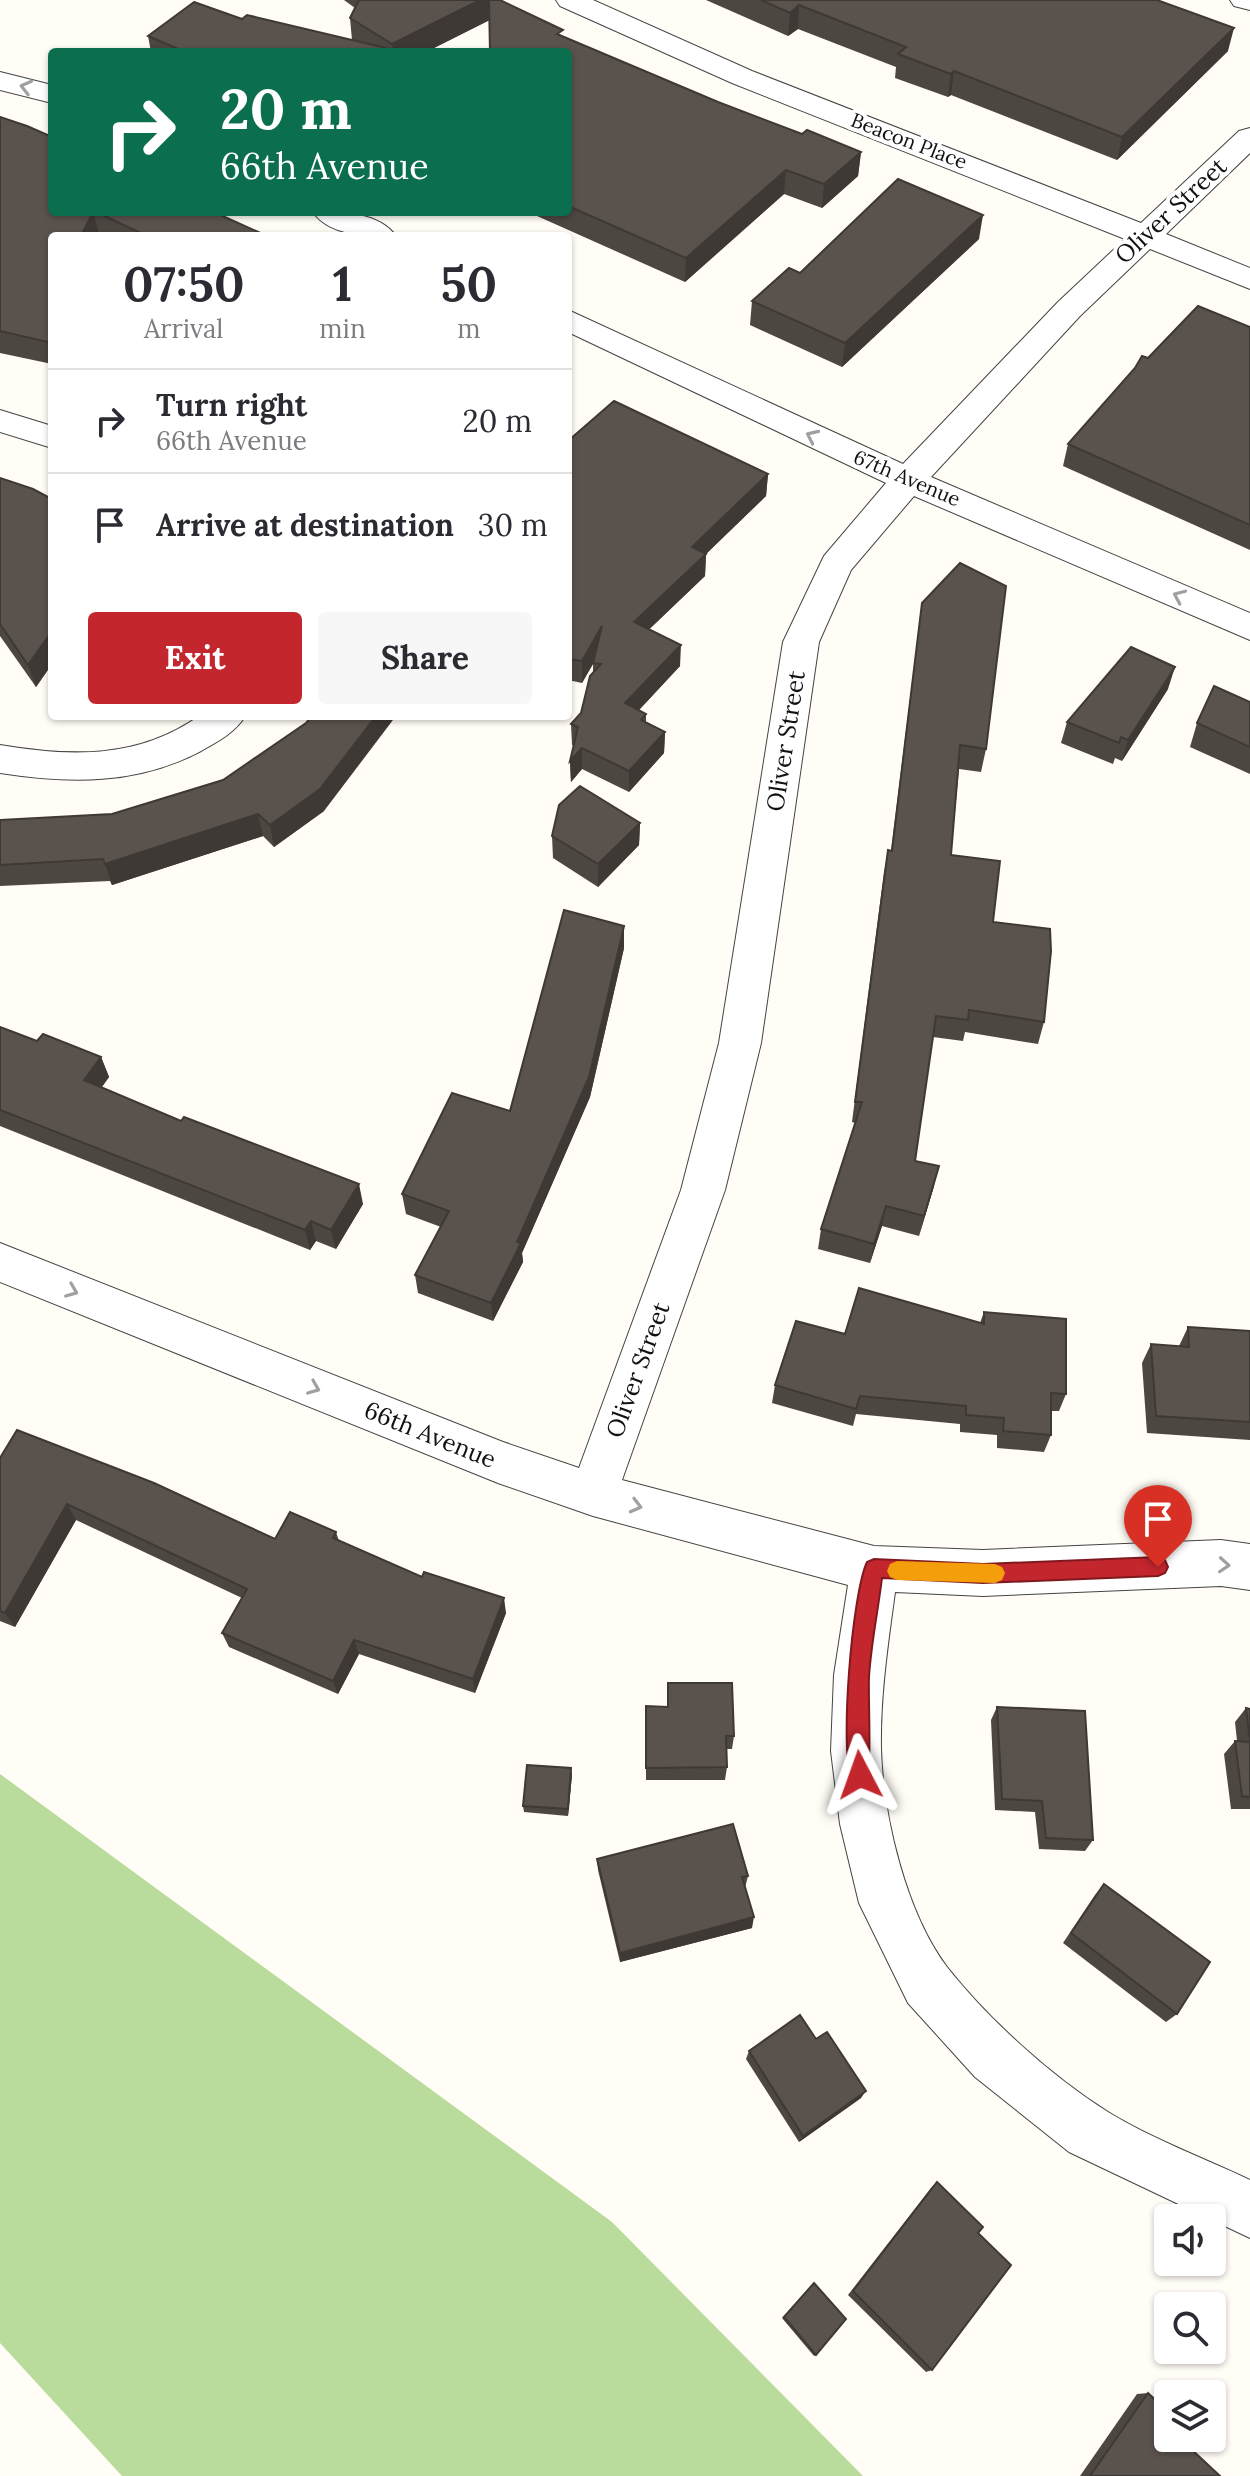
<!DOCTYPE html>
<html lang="en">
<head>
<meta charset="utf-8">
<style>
  :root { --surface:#fff; --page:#f7f7f7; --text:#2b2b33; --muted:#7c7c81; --line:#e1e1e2; --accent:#c4262e }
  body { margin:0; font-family:Lora,serif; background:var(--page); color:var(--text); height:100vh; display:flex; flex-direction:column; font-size:30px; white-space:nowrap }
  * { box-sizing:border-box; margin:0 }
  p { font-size:26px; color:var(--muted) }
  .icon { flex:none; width:44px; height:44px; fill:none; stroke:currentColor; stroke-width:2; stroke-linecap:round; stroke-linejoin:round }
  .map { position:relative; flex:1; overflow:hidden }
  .panel { position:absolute; left:48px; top:232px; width:524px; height:488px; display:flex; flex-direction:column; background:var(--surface); border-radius:8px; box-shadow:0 2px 6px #0004 }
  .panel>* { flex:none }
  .banner { position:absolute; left:48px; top:48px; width:524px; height:168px; border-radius:8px; box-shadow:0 2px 6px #0004; background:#0b6e4f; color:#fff; overflow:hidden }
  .controls { position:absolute; left:1154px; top:2204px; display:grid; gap:16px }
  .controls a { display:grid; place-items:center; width:72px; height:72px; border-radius:8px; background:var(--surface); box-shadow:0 2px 6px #0004; font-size:40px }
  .pin { position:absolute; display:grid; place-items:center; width:68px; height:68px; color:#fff; margin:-82px -34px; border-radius:50% 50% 50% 0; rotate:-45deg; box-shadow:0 0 8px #0007 }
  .pin .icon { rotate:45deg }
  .me { position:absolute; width:88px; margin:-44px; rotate:356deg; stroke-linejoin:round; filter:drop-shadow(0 0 6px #0008) }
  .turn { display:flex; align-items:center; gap:28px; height:168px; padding:0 40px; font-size:36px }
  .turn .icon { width:104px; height:104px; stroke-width:2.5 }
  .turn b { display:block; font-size:56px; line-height:68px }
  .eta { display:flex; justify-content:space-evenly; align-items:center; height:136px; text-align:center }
  .eta b { font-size:48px; font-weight:700; line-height:56px }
  .button { display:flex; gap:16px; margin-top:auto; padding:16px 40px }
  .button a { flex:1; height:92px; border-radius:8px; background:var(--accent); color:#fff; font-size:32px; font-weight:700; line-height:92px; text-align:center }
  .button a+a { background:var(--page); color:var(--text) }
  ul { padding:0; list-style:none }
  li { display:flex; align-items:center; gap:24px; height:104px; padding:0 40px; border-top:2px solid var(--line) }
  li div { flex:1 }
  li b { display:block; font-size:30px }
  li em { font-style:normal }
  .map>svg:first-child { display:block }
</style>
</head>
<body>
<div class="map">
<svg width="1250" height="2476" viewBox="0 0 1250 2476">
  <rect width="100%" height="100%" fill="#fffdf5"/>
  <path fill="#b9dc9c" d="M0,1774l612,448 251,254h-741l-122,-133z"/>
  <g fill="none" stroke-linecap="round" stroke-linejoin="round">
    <defs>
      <g id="minor">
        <path d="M556,0h37l159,71 389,152 98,-92 11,-3v25l-84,81 84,34v21l-100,-40 -70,67 -149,161 319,136v27l-336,-144 -63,74 -32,72 -58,401 -36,147 -103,290 252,66 109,4 238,-10 29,4v46l-29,-4 -238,10 -88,-4c-7,52 -15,104 -14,157 2,67 25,164 66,218 42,53 104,109 161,145 44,27 96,46 142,68v58l-181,-86 -94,-75 -67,-74 -49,-100 -19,-79 -9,-73 3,-76 14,-90 -255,-69 -95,-33 -498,-201v-39l503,199 76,26 102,-278 38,-147 64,-401 41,-86 62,-73 -318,-151v-22l335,154 155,-162 67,-63 -393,-156 -172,-77z"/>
        <path d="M1230,0h20v10l-16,-4z"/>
        <path d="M0,72l52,13v18l-52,-13z"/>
        <path d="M313,212c26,0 65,-1 83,24 -27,0 -66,1 -83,-24z"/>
        <path d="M0,410l52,16v22l-52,-16z"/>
        <path d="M199,716h46c-9,16 -28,26 -44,35 -64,34 -131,33 -201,22v-28c71,12 138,14 199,-29z"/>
      </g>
    </defs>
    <use href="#minor" stroke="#444" stroke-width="2"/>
    <use href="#minor" fill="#fff" fill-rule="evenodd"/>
  </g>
  <g fill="#4d4742">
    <path d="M344,0h156l63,37 155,65 84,32 59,18 -3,24 -36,32 -38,-14 -99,88 -157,-70h40v-160l-79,-32 -63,32h-275l-3,-16 94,-17 110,21 -2,-22 5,-10z"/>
    <path d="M706,0h451l71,51 -111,109 -166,-65 -3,2 -53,-19 1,-11 -98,-38 -10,7z"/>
    <path d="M0,117l52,95h162l53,24h-165l-3,-2 -47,2v128l-52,-11z"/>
    <path d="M979,239l-137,128 -92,-42 2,-24 48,-28z"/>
    <path d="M1250,327v223l-187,-84 5,-22 80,-86z"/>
    <path d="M568,441l200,33 -2,22 -60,58 -1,22 -56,53 31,37 -41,44 7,4v8l19,10 -1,21 -35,39 -47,-23 -11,13 -1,-21 4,-15 -2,-1 -1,-21 10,-11 12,-41v-8l-11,19 -14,-3z"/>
    <path d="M0,478l52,21v165l-16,23 -36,-51z"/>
    <path d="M922,603l64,146 -5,23 -22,-3 -8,86 42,67 51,100 -6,22 -73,-12 -2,9 -30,-4 -18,124 19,25 -15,50 -37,-10 -12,37 -52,-14 3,-20 34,-106 -3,-1 32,-250 4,-22h3z"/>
    <path d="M1168,689l-46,72 -7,-3 -2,6 -52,-21 6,-21z"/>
    <path d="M1250,702v72l-60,-27 7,-24z"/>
    <path d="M306,723l18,88 -50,36 -11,-11 -151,49 -2,-4 -110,5v-66l112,-6 111,-34z"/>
    <path d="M640,823l-1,22 -41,42 -45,-29 -1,-22z"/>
    <path d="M624,948l-34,149 -68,156 1,9 -30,59 -75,-28 -3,-18 26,-48 -35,-13 -4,-20 108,-83z"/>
    <path d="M0,1027l37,14 64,16 8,20 -8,11 262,116 -27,45 -20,-8 -6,9 -310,-124z"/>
    <path d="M984,1312l82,82 -7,17h-8v24l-7,17 -47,-4v-13l-37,-3v-8l-104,-10 -3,12 -81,-23 3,-18 70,-51 135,-11z"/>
    <path d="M1188,1327l62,4v109l-103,-7 -5,-70 9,-19 28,2z"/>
    <path d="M0,1458l275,81 61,-7 3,9 167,72 -31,80 -116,-39 -21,40 -109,-47 -7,-14 20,-35 -166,-78 -61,107 -15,-6z"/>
    <path d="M668,1683l66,53 -2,13h-6l1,18 -2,13h-79v-74l21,1z"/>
    <path d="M997,1707l96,133 -8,11 -46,-2 -4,-37 -40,-2 -4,-90z"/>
    <path d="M1246,1708l4,1v100h-19l-7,-55 11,-13h2l-2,-19z"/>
    <path d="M572,1775l-4,41 -44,-4 -1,-6z"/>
    <path d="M597,1859l151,17 -3,12 7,40 -132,34 -22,-92z"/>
    <path d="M1104,1884l73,130 -11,8 -103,-79 32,-48z"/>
    <path d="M816,2039l45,59 -62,44 -53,-83 3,-8z"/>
    <path d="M937,2182l41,51 -46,137 -6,2 -78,-77 83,-107z"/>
    <path d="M814,2283l2,72 -2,1 -32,-38z"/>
    <path d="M1148,2393l42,55 30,28h-140l57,-82z"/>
  </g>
  <g fill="#3f3936">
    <path d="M480,0h9l1,20 -64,32h-33l-1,-8z"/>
    <path d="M799,5l-1,24 -10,7 2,-23z"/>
    <path d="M1234,28l-6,23 -111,109 5,-23z"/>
    <path d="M954,71l-3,24 -3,2 3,-23z"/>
    <path d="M861,152l-3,24 -36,32 2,-24z"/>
    <path d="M786,170l-2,24 -99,88 1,-24z"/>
    <path d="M93,212l6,22 -1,2h-17z"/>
    <path d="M983,215l-4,24 -137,128 3,-24z"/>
    <path d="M768,474l-2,22 -60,58 -1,22 -71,68v-22l58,-75z"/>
    <path d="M602,626v22l-20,35v-22z"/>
    <path d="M52,631v33l-16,23 -8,-22z"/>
    <path d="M681,645l-1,21 -55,59v-22z"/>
    <path d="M1175,667l-7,22 -46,72 6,-21z"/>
    <path d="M376,716h20l-72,95 -50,36 -4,-22z"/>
    <path d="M665,732l-1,21 -35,39v-21z"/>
    <path d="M582,748v21l-11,13 -1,-21z"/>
    <path d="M258,814l5,22 -151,49 -7,-21z"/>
    <path d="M640,823l-1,22 -41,42v-23z"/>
    <path d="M624,926v22l-34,149 -68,156 1,9 -30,59 -2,-18z"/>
    <path d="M101,1057l8,20 -17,24 -8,-21z"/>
    <path d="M939,1166l-5,20 -15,50 5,-20z"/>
    <path d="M359,1184l4,20 -27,45 -5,-19z"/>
    <path d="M886,1206l-4,20 -12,37 4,-19z"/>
    <path d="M311,1221l5,20 -6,9 -5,-20z"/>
    <path d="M67,1504l9,16 -61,107 -10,-14z"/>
    <path d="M504,1598l2,15 -31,80 -2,-14z"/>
    <path d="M354,1640l5,14 -21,40 -5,-13z"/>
    <path d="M571,1768l1,7 -4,41v-7z"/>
    <path d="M754,1917l-2,11 -132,34v-9z"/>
    <path d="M866,2091l-5,7 -62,44 4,-6z"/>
  </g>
  <g fill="#5a524d" stroke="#3f3936" stroke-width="2">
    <path d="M359,0h121l-88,44 -42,-26z"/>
    <path d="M489,0h11l63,30 -6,4 161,68 84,32 5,-4 54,22 -37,32 -38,-14 -100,88 -118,-52v-154h-78z"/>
    <path d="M761,0h396l77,28 -112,109 -168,-66 -3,3 -53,-20 8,-7 -107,-42 -9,8z"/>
    <path d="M194,2l48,17 5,-4 139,33 -9,4h-192l-37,-16z"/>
    <path d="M0,117l27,9 25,11v75h41l-12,24h-29v107l-52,-12z"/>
    <path d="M898,179l85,36 -138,128 -93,-42 37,-33 11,5z"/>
    <path d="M96,212h118l53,24h-120z"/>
    <path d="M1198,306l52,21v198l-182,-81 67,-76 7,-12 6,2z"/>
    <path d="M614,401l154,73 -76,73 14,7 -72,68 47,23 -56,58 21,11 -5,6 24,12 -36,39 -47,-23 -12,13 8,-34 -7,-3 10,-11 9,-37 11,-12 -8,-1 9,-37 -20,35 -14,-2v-218z"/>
    <path d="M0,478l33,11 19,10v132l-24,34 -28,-41z"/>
    <path d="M960,563l46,23 -20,163 -26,-4 -9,110 49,6 -7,61 57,7 1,22 -7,71 -75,-12 -1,10 -32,-4 -21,145 24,5 -15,50 -38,-10 -12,38 -53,-15 41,-127h-7l33,-252 4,1 30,-248z"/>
    <path d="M1131,647l44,20 -47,73 -7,-3 -2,6 -52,-21z"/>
    <path d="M1214,686l36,16v45l-53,-24z"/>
    <path d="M312,716h64l-56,73 -50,36 -12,-11 -153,50 -2,-5 -103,6v-45l112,-6 111,-34 83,-57z"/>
    <path d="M580,786l60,37 -42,41 -46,-28 7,-31z"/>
    <path d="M564,910l60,16 -35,151 -72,165 4,1 -30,60 -76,-28 34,-64 -47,-17 50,-101 58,18z"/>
    <path d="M0,1027l37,14 6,-7 58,23 -17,23 97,41 3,-4 175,67 -28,46 -20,-9 -6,9 -305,-120z"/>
    <path d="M859,1288l125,36v-12l82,7v75l-15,-1v42l-48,-4 1,-13 -38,-3v-9l-106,-10 -4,13 -81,-24 21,-64 49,13z"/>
    <path d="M1188,1327l62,4v91l-94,-6 -5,-72 38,3z"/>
    <path d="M17,1430l137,53 121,56 15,-27 46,20 -3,6 89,39 2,-5 80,26 -31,81 -119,-39 -21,41 -111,-48 25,-44 -180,-85 -62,109 -5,-2v-153z"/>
    <path d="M668,1683h64l2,53h-8l1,31 -81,1v-62l22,1z"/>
    <path d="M997,1707l88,4 8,129 -47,-2 -4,-37 -40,-2z"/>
    <path d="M1246,1708l4,1v32z"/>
    <path d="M1235,1741l15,1v55l-8,-1z"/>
    <path d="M527,1765l44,3 -3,41 -45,-3z"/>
    <path d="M733,1824l15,52 -6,1 12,40 -134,36 -23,-94z"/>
    <path d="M1104,1884l106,78 -33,52 -106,-81z"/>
    <path d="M800,2015l16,24 11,-7 39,59 -63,45 -54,-85z"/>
    <path d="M937,2182l46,45 -5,6 33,32 -79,105 -79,-79z"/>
    <path d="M814,2283l32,36 -30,36 -32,-38z"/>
    <path d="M1148,2393l20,19v26h28l1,1 -7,9 30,28h-130z"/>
  </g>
  <defs><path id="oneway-chevron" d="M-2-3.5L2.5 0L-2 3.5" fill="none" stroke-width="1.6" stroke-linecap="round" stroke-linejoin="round" transform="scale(2)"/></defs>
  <g stroke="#a0a0a0">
    <use href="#oneway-chevron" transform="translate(26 87) rotate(-166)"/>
    <use href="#oneway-chevron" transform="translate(812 436) rotate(-155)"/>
    <use href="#oneway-chevron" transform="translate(1179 596) rotate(-156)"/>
    <use href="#oneway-chevron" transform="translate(72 1291) rotate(22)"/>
    <use href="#oneway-chevron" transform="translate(314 1388) rotate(22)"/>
    <use href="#oneway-chevron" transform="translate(636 1506) rotate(15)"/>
    <use href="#oneway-chevron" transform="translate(1224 1565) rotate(4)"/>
  </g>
  <path fill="#c4262e" stroke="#7f191e" stroke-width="2" d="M1158,1557l7,3 3,7 -3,6 -7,3 -175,7 -101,-5c-4,33 -11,66 -13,99 -1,20 3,94 -2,106l-7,3 -8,-3c-13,-32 0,-189 15,-221l7,-3 109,5z"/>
  <path fill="#f59e0b" d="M897,1561l98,3 7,3 3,6 -3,7 -7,3 -98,-3 -7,-3 -3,-6 3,-7z"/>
  <g text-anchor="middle" stroke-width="8" stroke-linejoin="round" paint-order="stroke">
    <g font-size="20" fill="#111" stroke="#fff">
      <text transform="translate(909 141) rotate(21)" y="7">Beacon Place</text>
      <text transform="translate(907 478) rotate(23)" y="7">67th Avenue</text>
    </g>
    <g font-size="24" fill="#111" stroke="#fff">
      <text transform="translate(1171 211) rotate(-43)" y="8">Oliver Street</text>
      <text transform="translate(786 741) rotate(-81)" y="8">Oliver Street</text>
      <text transform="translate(638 1370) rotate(-70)" y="8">Oliver Street</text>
      <text transform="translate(430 1435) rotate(22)" y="8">66th Avenue</text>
    </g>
  </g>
</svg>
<div class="controls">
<a><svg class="icon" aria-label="sound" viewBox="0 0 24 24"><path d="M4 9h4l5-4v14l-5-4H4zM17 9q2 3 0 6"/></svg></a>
<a><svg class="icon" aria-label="search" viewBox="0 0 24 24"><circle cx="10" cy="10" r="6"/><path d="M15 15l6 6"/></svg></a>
<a><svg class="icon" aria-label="layers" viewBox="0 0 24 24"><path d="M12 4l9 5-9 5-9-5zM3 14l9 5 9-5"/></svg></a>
</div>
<div class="pin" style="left:1158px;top:1567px;background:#d93025"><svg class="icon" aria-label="arrive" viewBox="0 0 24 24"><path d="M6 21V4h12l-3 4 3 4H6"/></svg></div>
<svg class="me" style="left:860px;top:1775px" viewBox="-20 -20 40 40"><path d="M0-17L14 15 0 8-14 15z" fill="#c4262e" stroke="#fff" stroke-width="4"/></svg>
<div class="banner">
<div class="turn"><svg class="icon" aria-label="right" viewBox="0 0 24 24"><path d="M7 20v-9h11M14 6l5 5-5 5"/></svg><div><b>20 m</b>66th Avenue</div></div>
</div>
<section class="panel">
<div class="eta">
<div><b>07:50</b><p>Arrival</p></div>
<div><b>1</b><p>min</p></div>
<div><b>50</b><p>m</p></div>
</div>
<ul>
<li><svg class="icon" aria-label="right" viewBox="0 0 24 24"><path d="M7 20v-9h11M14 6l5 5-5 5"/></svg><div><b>Turn right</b><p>66th Avenue</p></div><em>20 m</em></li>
<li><svg class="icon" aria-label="arrive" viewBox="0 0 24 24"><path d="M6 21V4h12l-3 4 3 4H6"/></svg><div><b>Arrive at destination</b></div><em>30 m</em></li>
</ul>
<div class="button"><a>Exit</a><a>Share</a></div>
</section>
</div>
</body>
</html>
